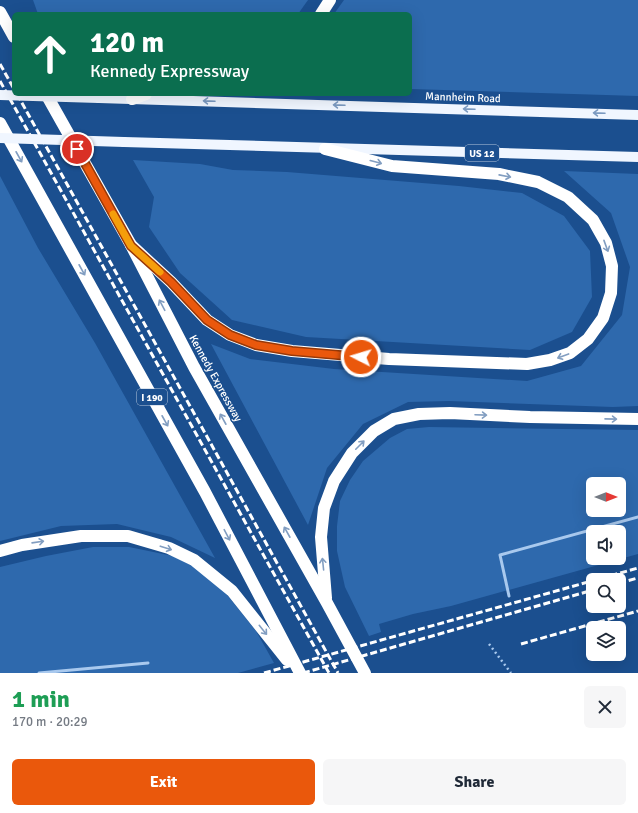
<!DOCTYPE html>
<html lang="en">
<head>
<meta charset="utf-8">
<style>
  :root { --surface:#fff; --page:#f6f6f7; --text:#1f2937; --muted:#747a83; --accent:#ea580c }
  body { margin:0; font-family:Signika,sans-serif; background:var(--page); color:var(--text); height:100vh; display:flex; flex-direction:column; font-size:15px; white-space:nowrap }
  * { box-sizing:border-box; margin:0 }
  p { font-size:13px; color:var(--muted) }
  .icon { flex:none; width:22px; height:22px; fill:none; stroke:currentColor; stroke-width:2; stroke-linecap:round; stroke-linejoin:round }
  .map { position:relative; height:673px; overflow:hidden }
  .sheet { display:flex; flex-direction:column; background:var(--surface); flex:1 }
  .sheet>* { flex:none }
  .top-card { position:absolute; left:12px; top:12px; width:400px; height:84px; border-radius:6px; box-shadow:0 4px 16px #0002; background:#0b6e4f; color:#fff; overflow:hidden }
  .needle { width:26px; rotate:90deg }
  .tools { position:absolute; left:586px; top:477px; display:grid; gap:8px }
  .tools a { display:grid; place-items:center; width:40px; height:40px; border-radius:6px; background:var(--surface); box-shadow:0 4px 16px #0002; font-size:20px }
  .pin { position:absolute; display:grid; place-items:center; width:34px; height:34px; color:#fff; margin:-17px; border:2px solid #fff; border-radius:50%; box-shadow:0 1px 4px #0007 }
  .me { position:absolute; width:44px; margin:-22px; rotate:275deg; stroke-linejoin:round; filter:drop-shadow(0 0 3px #0008) }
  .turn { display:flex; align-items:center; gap:14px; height:84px; padding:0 12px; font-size:18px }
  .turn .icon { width:52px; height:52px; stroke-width:2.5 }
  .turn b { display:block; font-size:28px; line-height:34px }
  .round { display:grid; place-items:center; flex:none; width:42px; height:42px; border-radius:6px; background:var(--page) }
  .head { display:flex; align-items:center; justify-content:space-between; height:68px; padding:0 12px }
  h1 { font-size:24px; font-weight:800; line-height:30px; color:#1e9e55 }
  .cta { display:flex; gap:8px; margin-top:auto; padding:8px 12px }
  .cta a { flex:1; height:46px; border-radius:6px; background:var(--accent); color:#fff; font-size:16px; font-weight:800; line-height:46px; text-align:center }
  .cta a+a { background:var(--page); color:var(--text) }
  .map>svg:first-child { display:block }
</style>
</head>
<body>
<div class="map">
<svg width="638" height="673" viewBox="0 0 638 673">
  <rect width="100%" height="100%" fill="#1b4f8f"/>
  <g fill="#2e69ad" fill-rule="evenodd">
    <path d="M33,0h275l-10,14h-260z"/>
    <path d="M344,0h294v96l-228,-7v-75h-76z"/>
    <path d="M133,160l67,4 33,6 54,2 172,14 63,7 42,23 26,35 2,46 -20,35 -42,18 -224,-13 -74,-17 -52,-47 -31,-46 5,-30z"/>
    <path d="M564,171l74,3v232l-25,1 -164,-6 -41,1 -45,22 -36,44 -19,57 -97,-181 39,15 84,10 193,12 54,-15 41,-51 8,-48 -19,-54z"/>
    <path d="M0,176l38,72 57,95 120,215 -44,-21 -54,-13 -56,2 -61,15z"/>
    <path d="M429,427l209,3v124l-187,52 -38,8 -34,10 2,8 -12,4 -24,-49 -8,-36v-25l3,-25 10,-21 13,-19 27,-23 17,-9zM593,484h26v26h-26zM593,532h26v26h-26z"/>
    <path d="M93,547h36l44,9 30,15 21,20 32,40 18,32 -36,10h-238v-106l46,-11z"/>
  </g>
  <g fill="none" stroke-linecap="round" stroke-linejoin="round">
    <path stroke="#a9c9ee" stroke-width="2.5" stroke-dasharray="2 3" stroke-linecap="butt" d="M489,644l22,29"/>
    <g stroke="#a9c9ee" stroke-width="3">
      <path d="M509,596l-9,-41 138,-38"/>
      <path d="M39,673l109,-10"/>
    </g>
    <g stroke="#f0f6ff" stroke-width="10">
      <path d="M99,98l539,17"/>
      <path d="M124,142l514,15"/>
    </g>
    <g stroke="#fff" stroke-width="12">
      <path d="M0,12l14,25"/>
      <path d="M321,14l9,-14"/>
      <path d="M46,94l85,151 63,122 133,236 38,70"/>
      <path d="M132,99l14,-5"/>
      <path d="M0,123l205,369 95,181"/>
      <path d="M131,245l40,37 36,38 23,15 26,10 36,6 97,8 138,5 23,-4 20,-7 18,-14 15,-21 8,-25 1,-27 -6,-23 -13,-23 -25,-23 -30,-15 -39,-8 -107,-8 -67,-17"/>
      <path d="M0,551l22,-6 59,-9h47l41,12 25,12 38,31 55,69"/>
      <path d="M326,598l-5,-61 3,-29 10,-27 18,-28 22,-22 20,-12 25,-5 31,-1 80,4 108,2"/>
    </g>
    <g stroke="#fff" stroke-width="3" stroke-dasharray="7 3" stroke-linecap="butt">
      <path d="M0,64l14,25"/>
      <path d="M0,81l329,592"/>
      <path d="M17,94l321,579"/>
      <path d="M619,583l19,-5"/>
      <path d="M521,644l117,-33"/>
      <path d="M264,673l374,-105"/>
      <path d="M303,673l290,-83"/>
    </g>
    <g stroke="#f0f6ff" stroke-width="10">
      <path d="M0,95l99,3"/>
      <path d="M0,138l124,4"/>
    </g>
  </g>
  <defs><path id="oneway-shaft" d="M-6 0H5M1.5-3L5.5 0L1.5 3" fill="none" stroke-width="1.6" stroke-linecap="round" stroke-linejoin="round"/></defs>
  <g stroke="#7b9ac1">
    <use href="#oneway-shaft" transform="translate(209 101) rotate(-178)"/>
    <use href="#oneway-shaft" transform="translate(339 105) rotate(-178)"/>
    <use href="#oneway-shaft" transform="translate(469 109) rotate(-178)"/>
    <use href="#oneway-shaft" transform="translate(599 113) rotate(-178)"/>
  </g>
  <g stroke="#829ec1">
    <use href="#oneway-shaft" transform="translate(19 157) rotate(61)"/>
    <use href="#oneway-shaft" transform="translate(376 162) rotate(15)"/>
    <use href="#oneway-shaft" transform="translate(505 176) rotate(11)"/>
    <use href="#oneway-shaft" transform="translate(606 246) rotate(70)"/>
    <use href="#oneway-shaft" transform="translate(82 270) rotate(61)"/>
    <use href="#oneway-shaft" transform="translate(162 305) rotate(-118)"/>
    <use href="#oneway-shaft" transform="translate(563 356) rotate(160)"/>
    <use href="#oneway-shaft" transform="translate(481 415) rotate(2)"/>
    <use href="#oneway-shaft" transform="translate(223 419) rotate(-119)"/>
    <use href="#oneway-shaft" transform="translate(611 419) rotate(1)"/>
    <use href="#oneway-shaft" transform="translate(165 421) rotate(61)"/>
    <use href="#oneway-shaft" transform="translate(360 445) rotate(-45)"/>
    <use href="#oneway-shaft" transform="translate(287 532) rotate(-119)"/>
    <use href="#oneway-shaft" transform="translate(227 535) rotate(62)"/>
    <use href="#oneway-shaft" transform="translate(38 542) rotate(-8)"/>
    <use href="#oneway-shaft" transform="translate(166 548) rotate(18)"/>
    <use href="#oneway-shaft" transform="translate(323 564) rotate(-96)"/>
    <use href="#oneway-shaft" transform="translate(263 630) rotate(51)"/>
  </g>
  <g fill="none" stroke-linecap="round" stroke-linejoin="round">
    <defs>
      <path id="route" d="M77,149l54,97 40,36 36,38 23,15 26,10 36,6 69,6"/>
    </defs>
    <use href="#route" stroke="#983908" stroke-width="10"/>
    <use href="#route" stroke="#ea580c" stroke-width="7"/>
    <path stroke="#f59e0b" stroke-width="7" d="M113,214l18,32 29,26"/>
  </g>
  <g text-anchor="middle" stroke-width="3" stroke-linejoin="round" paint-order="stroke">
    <g fill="#1b4f8f" stroke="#bbcadd" stroke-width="1">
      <rect x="465" y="145" width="34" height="16" rx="3"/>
      <rect x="137" y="389" width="30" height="16" rx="3"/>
    </g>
    <g font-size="10" font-weight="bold" fill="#fff">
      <text x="482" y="157">US 12</text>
      <text x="152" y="401">I 190</text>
    </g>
    <g font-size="11" fill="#fff" stroke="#1b4f8f">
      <text transform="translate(463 97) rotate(2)" y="4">Mannheim Road</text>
      <text transform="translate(216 378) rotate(61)" y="4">Kennedy Expressway</text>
    </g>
  </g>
</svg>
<div class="tools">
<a><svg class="needle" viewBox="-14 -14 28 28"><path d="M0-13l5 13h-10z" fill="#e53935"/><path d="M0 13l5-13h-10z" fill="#747a83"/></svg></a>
<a><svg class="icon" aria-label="sound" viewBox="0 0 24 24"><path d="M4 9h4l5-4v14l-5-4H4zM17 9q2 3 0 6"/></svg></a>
<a><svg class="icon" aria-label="search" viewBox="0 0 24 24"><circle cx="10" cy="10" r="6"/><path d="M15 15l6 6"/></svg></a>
<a><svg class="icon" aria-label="layers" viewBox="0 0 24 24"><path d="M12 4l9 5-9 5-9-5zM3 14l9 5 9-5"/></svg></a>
</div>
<div class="pin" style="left:77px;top:149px;background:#d93025"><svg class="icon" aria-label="arrive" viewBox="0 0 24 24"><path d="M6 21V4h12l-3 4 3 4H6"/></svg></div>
<svg class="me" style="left:361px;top:357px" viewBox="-20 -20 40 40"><circle r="17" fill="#ea580c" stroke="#fff" stroke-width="3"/><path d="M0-11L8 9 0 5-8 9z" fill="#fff"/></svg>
<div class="top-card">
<div class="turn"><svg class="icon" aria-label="ahead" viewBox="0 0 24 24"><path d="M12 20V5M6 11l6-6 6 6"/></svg><div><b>120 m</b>Kennedy Expressway</div></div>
</div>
</div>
<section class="sheet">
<div class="head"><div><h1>1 min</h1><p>170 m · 20:29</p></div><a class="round"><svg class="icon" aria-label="close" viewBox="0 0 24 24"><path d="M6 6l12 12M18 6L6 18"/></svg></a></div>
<div class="cta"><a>Exit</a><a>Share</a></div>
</section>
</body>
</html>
